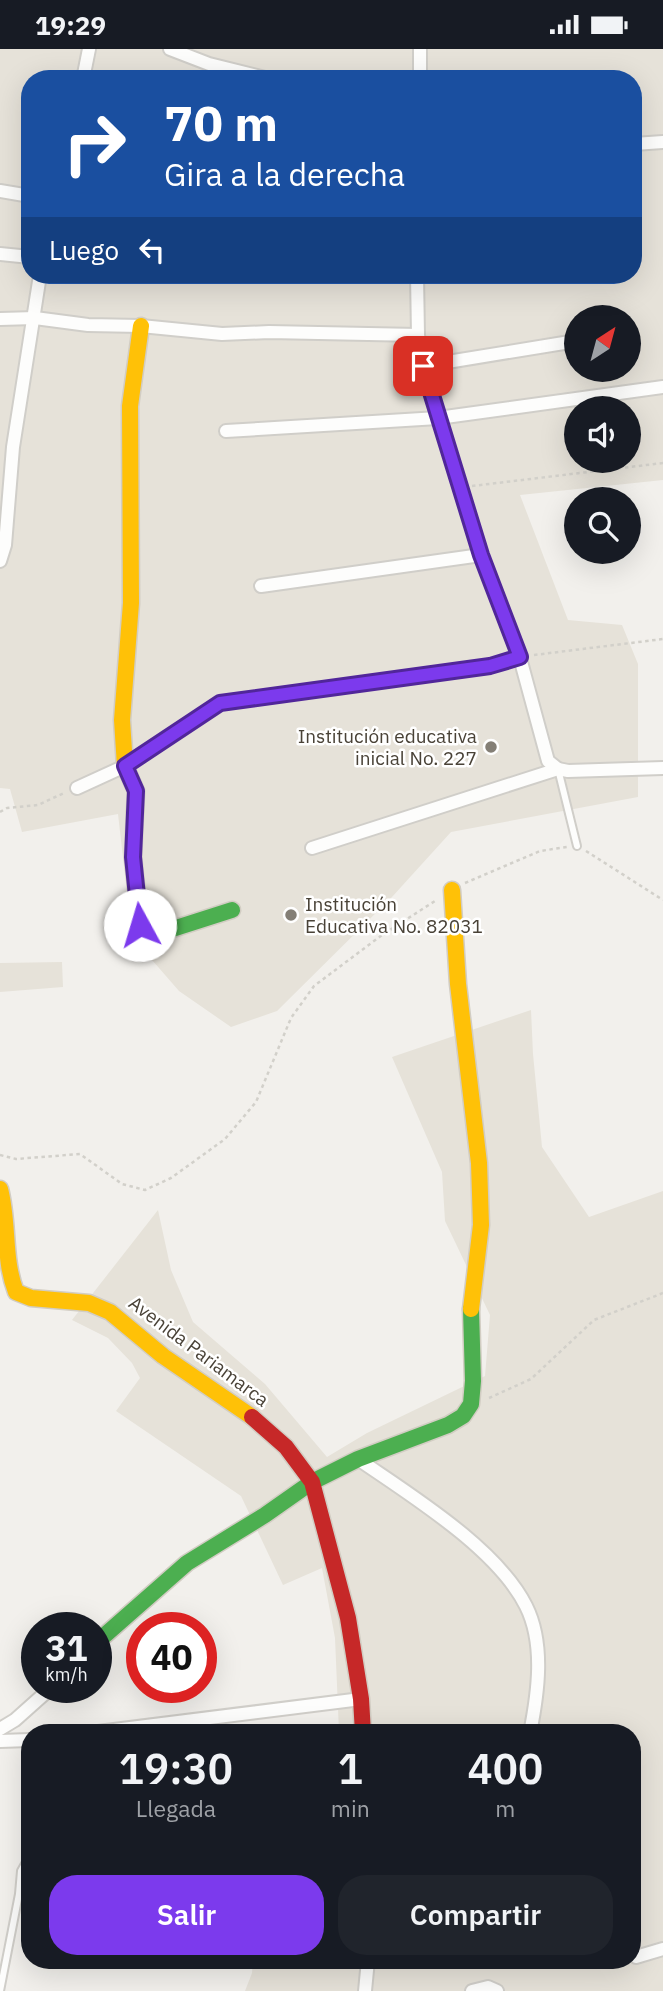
<!DOCTYPE html>
<html lang="es">
<head>
<meta charset="utf-8">
<style>
  :root { --surface:#171b24; --page:#20242c; --text:#f1f3f6; --muted:#9ea1a6; --accent:#7c3aed }
  body { margin:0; font-family:"IBM Plex Sans",sans-serif; background:var(--page); color:var(--text); height:100vh; display:flex; flex-direction:column; font-size:26px; white-space:nowrap }
  * { box-sizing:border-box; margin:0 }
  p { font-size:23px; color:var(--muted) }
  .icon { flex:none; width:38px; height:38px; fill:none; stroke:currentColor; stroke-width:2; stroke-linecap:round; stroke-linejoin:round }
  .map { position:relative; flex:1; overflow:hidden }
  .panel { position:absolute; left:21px; top:1675px; width:620px; height:245px; display:flex; flex-direction:column; background:var(--surface); border-radius:28px; box-shadow:0 7px 28px #0002 }
  .panel>* { flex:none }
  .top-card { position:absolute; left:21px; top:21px; width:621px; height:214px; border-radius:28px; box-shadow:0 7px 28px #0002; background:#1a4fa0; color:#fff; overflow:hidden }
  .needle { width:46px; rotate:36deg }
  .fabs { position:absolute; left:564px; top:256px; display:grid; gap:14px }
  .fabs a { display:grid; place-items:center; width:77px; height:77px; border-radius:50%; background:var(--surface); box-shadow:0 7px 28px #0002; font-size:35px }
  .speed { position:absolute; left:21px; top:1563px; display:flex; gap:14px; font-size:35px; font-weight:700; text-align:center }
  .speed>* { display:grid; place-content:center; width:91px; height:91px; border-radius:50%; background:var(--surface); box-shadow:0 7px 28px #0002; line-height:1 }
  .speed small { font-size:18px; font-weight:400 }
  .speed .limit { border:10px solid #d22; background:#fff; color:#111 }
  .pin { position:absolute; display:grid; place-items:center; width:60px; height:60px; color:#fff; margin:-30px; border-radius:14px; box-shadow:0 4px 10px #0006 }
  .me { position:absolute; width:77px; margin:-38px; rotate:354deg; stroke-linejoin:round; filter:drop-shadow(0 0 5px #0008) }
  .turn { display:flex; align-items:center; gap:24px; height:147px; padding:0 28px; font-size:32px }
  .turn .icon { width:91px; height:91px; stroke-width:2.5 }
  .turn b { display:block; font-size:49px; line-height:60px }
  .then { display:flex; align-items:center; height:66px; padding:0 28px; background:#0003; gap:14px; font-size:26px }
  .eta { display:flex; justify-content:space-evenly; align-items:center; height:119px; text-align:center }
  .eta b { font-size:42px; font-weight:600; line-height:49px }
  .action { display:flex; gap:14px; margin-top:auto; padding:14px 28px }
  .action a { flex:1; height:80px; border-radius:28px; background:var(--accent); color:#fff; font-size:28px; font-weight:600; line-height:80px; text-align:center }
  .action a+a { background:var(--page); color:var(--text) }
  .status { display:flex; justify-content:space-between; align-items:center; height:49px; padding:0 35px; background:var(--surface); direction:ltr }
  .status svg { height:19px; fill:currentColor }
  .map>svg:first-child { display:block }
</style>
</head>
<body>
<div class="status"><b>19:29</b><svg viewBox="0 0 49 12"><path d="M0 12V9h3v3zM5 12V6h3v6zM10 12V3h3v9zM15 12V0h3v12zM26 1h20v11H26zM47 4h2v5h-2z"/></svg></div>
<div class="map">
<svg width="663" height="1942" viewBox="0 0 663 1942">
  <rect width="100%" height="100%" fill="#f2f0ec"/>
  <g fill="#e6e2d9" fill-rule="evenodd">
    <path d="M0,0h663v431l-143,15 48,125 54,5 16,39v133l-187,35 -59,65 -115,114 -46,16 -52,-36 -47,-54 -14,-123 -96,18 -12,-43 -10,-1zM30,30h604v196h-604zM576,268h52v52h-52zM576,359h52v52h-52z"/>
    <path d="M62,913l1,25 -63,5v-29z"/>
    <path d="M531,961l2,44 9,93 47,70 74,-26v800h-418l7,-18 1,-13h379v-227l-293,-1 -4,-94 -13,-70 -39,17 -42,-89 -125,-85 24,-33 -8,-15 -24,-25 -36,-18 86,-110 13,60 22,52 72,62 62,73 40,-24 118,-57 5,-61 -45,-94 -3,-49 -50,-115z"/>
  </g>
  <g fill="none" stroke-linecap="round" stroke-linejoin="round">
    <defs>
      <g id="lane">
        <path d="M558,720l19,77"/>
        <path d="M0,1942l19,-97 2,-23 9,-16"/>
      </g>
      <g id="street">
        <path d="M170,0l39,15 60,15"/>
        <path d="M83,30l6,-30"/>
        <path d="M420,30v-30"/>
        <path d="M634,95l29,-2"/>
        <path d="M0,142l30,5"/>
        <path d="M0,205l30,3"/>
        <path d="M417,226l1,60 5,31 58,189 39,103 25,92 3,11 10,8"/>
        <path d="M0,270l35,-1 53,7 53,1 81,8 47,-2 149,3"/>
        <path d="M423,317l153,-25"/>
        <path d="M226,382l212,-13 225,-31"/>
        <path d="M0,512l5,-16 8,-98 27,-172"/>
        <path d="M261,537l220,-31"/>
        <path d="M77,739l48,-22 95,-63 270,-37 30,-8"/>
        <path d="M312,799l246,-79 10,2 95,-3"/>
        <path d="M358,1410c52,36 139,89 168,147 19,38 12,87 4,127"/>
        <path d="M0,1680l15,-9 37,-33"/>
        <path d="M90,1684l271,-34"/>
        <path d="M0,1692l30,-1"/>
        <path d="M636,1908l27,-8"/>
        <path d="M365,1942l3,-31"/>
        <path d="M472,1942l16,-4 9,4"/>
      </g>
      <g id="fast">
        <path d="M135,763l-2,45 7,67 5,8 12,2 75,-24"/>
        <path d="M96,1594l91,-80 78,-48 47,-33 46,-23 90,-34 15,-9 8,-12 2,-23 -2,-72"/>
      </g>
      <g id="slow">
        <path d="M135,763l1,-21 -11,-25 -3,-46 9,-117 -1,-197 11,-80"/>
        <path d="M452,841l6,94 21,179 2,62 -10,84"/>
        <path d="M0,1140c9,34 3,70 16,103l15,6 58,5 21,9 53,44 89,61"/>
      </g>
      <path id="jam" d="M252,1368l34,30 26,35 36,136 13,81 2,34"/>
    </defs>
    <use href="#lane" stroke="#d0cec9" stroke-width="10"/>
    <use href="#street" stroke="#d0cec9" stroke-width="16"/>
    <use href="#fast" stroke="#d2cdc3" stroke-width="19"/>
    <use href="#slow" stroke="#d2cdc3" stroke-width="19"/>
    <use href="#jam" stroke="#d2cdc3" stroke-width="19"/>
    <g stroke="#d2d0ca" stroke-width="2.5" stroke-dasharray="3.5 3.5" stroke-linecap="butt">
      <path d="M472,437l191,-23"/>
      <path d="M534,606l129,-16"/>
      <path d="M0,763l7,-4 31,-3 26,-12"/>
      <path d="M586,802l77,49"/>
      <path d="M465,834l75,-32 27,-4"/>
      <path d="M0,1106l16,4 64,-5 42,30 23,6 26,-12 54,-39 31,-37 35,-84 23,-32 68,-51 53,-34"/>
      <path d="M489,1349l42,-19 63,-59 69,-27"/>
    </g>
    <use href="#lane" stroke="#fdfdfc" stroke-width="6"/>
    <use href="#street" stroke="#fdfdfc" stroke-width="12"/>
    <use href="#fast" stroke="#4caf50" stroke-width="16"/>
    <use href="#slow" stroke="#ffc107" stroke-width="16"/>
    <use href="#jam" stroke="#c62828" stroke-width="16"/>
  </g>
  <g fill="none" stroke-linecap="round" stroke-linejoin="round">
    <defs>
      <path id="route" d="M140,876l-7,-68 3,-66 -11,-25 95,-63 270,-37 30,-9 -39,-102 -58,-189"/>
    </defs>
    <use href="#route" stroke="#51269a" stroke-width="18"/>
    <use href="#route" stroke="#7c3aed" stroke-width="12"/>
  </g>
  <g fill="#847f76" stroke="#fff" stroke-width="2.5">
    <circle cx="491" cy="698" r="7"/>
    <circle cx="291" cy="866" r="7"/>
  </g>
  <g text-anchor="middle" stroke-width="5" stroke-linejoin="round" paint-order="stroke">
    <g font-size="19" fill="#494237" stroke="#fff" text-anchor="end">
      <text x="477" y="694">Institución educativa<tspan x="477" dy="22">inicial No. 227</tspan></text>
      <text x="305" y="862" text-anchor="start">Institución<tspan x="305" dy="22">Educativa No. 82031</tspan></text>
    </g>
    <g font-size="19" fill="#494237" stroke="#fff">
      <text transform="translate(199 1302) rotate(37)" y="7">Avenida Pariamarca</text>
    </g>
  </g>
</svg>
<div class="fabs">
<a><svg class="needle" viewBox="-14 -14 28 28"><path d="M0-13l5 13h-10z" fill="#e53935"/><path d="M0 13l5-13h-10z" fill="#9ea1a6"/></svg></a>
<a><svg class="icon" aria-label="sound" viewBox="0 0 24 24"><path d="M4 9h4l5-4v14l-5-4H4zM17 9q2 3 0 6"/></svg></a>
<a><svg class="icon" aria-label="search" viewBox="0 0 24 24"><circle cx="10" cy="10" r="6"/><path d="M15 15l6 6"/></svg></a>
</div>
<div class="speed"><div>31<small>km/h</small></div><div class="limit">40</div></div>
<div class="pin" style="left:423px;top:317px;background:#d93025"><svg class="icon" aria-label="arrive" viewBox="0 0 24 24"><path d="M6 21V4h12l-3 4 3 4H6"/></svg></div>
<svg class="me" style="left:140px;top:876px" viewBox="-20 -20 40 40"><circle r="19" fill="#fff"/><path d="M0-13L10 11 0 6-10 11z" fill="#7c3aed"/></svg>
<div class="top-card">
<div class="turn"><svg class="icon" aria-label="right" viewBox="0 0 24 24"><path d="M7 20v-9h11M14 6l5 5-5 5"/></svg><div><b>70 m</b>Gira a la derecha</div></div>
<div class="then">Luego<svg class="icon" aria-label="left" viewBox="0 0 24 24"><path d="M17 20v-9H6M10 6l-5 5 5 5"/></svg></div>
</div>
<section class="panel">
<div class="eta">
<div><b>19:30</b><p>Llegada</p></div>
<div><b>1</b><p>min</p></div>
<div><b>400</b><p>m</p></div>
</div>
<div class="action"><a>Salir</a><a>Compartir</a></div>
</section>
</div>
</body>
</html>
